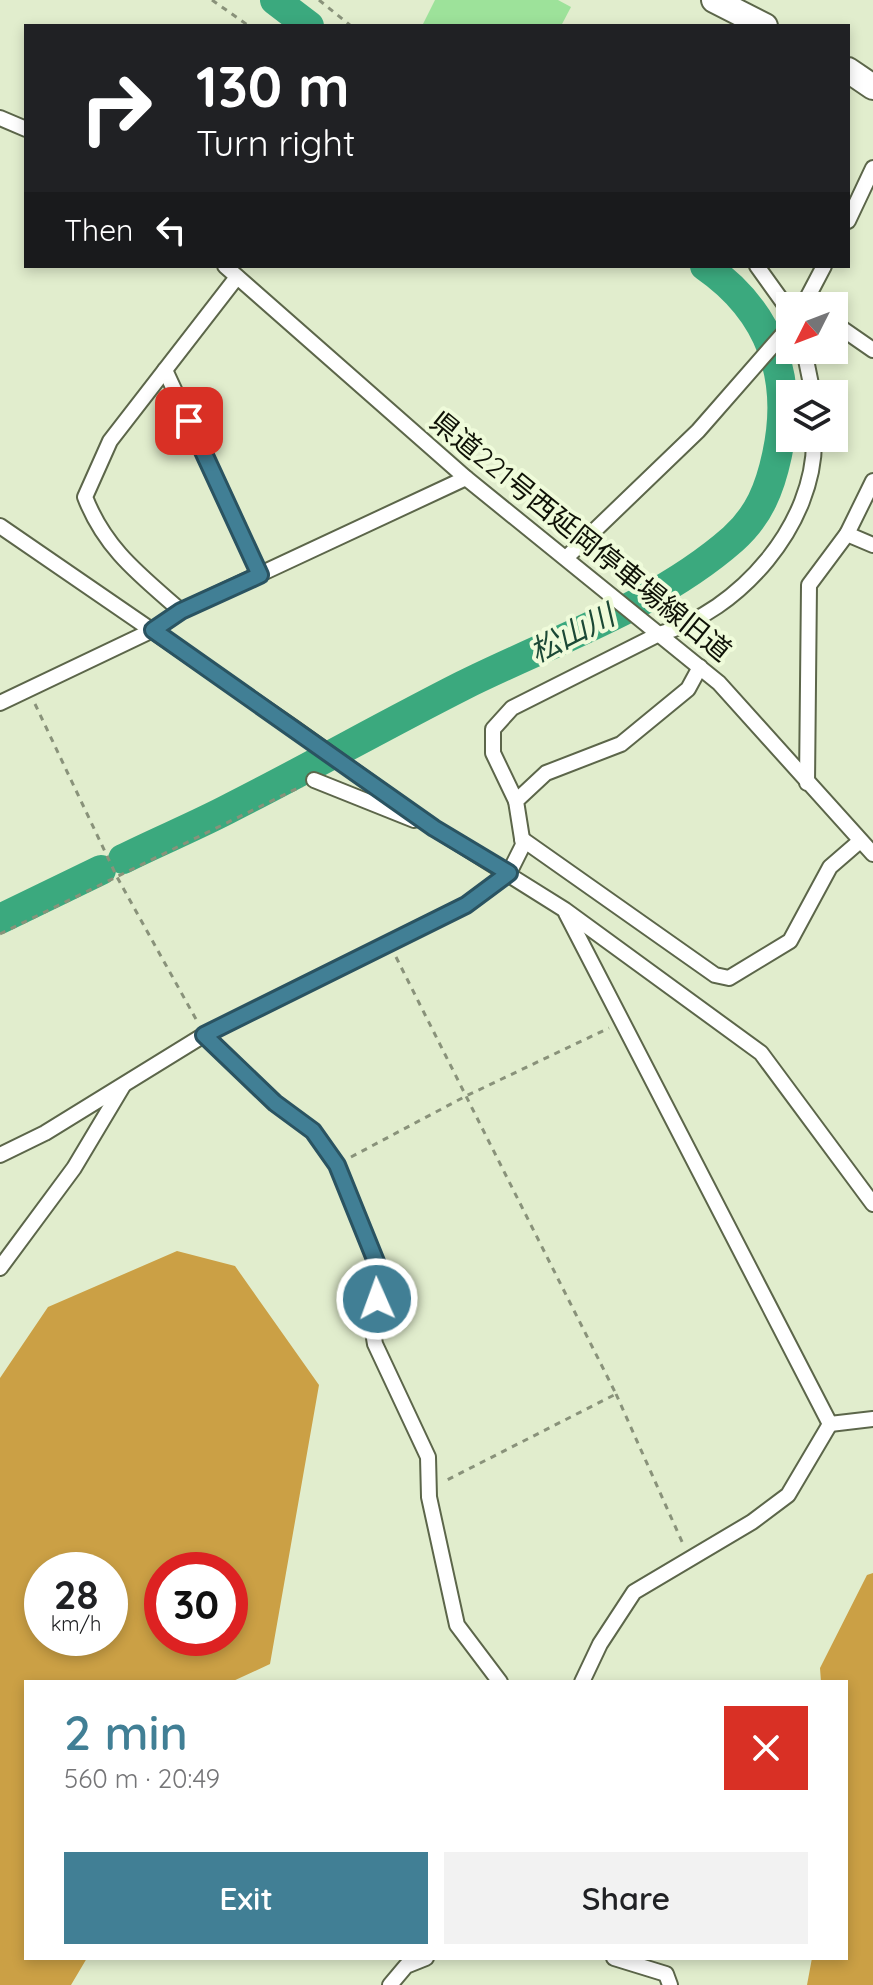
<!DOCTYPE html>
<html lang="en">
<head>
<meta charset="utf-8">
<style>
  :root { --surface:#fff; --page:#f2f2f2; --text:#202124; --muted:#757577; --accent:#417f95 }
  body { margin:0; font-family:Quicksand,"Noto Sans JP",sans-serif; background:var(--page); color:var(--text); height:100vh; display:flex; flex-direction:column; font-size:30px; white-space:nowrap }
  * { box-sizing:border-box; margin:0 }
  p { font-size:26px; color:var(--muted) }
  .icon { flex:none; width:44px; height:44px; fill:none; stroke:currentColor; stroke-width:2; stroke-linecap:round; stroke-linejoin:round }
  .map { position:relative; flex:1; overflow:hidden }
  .drawer { position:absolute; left:24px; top:1680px; width:824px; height:280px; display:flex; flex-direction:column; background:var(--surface); border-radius:0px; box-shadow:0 4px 12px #0003 }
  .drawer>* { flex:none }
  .hud { position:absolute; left:24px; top:24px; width:826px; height:244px; border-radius:0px; box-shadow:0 4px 12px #0003; background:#202124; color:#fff; overflow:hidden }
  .needle { width:52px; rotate:228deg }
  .buttons { position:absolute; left:776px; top:292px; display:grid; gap:16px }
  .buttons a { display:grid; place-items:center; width:72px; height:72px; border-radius:0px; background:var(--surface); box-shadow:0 4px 12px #0003; font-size:40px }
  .speed { position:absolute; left:24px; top:1552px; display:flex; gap:16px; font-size:40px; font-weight:700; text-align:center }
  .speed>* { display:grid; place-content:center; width:104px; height:104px; border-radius:50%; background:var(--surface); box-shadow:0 4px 12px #0003; line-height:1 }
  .speed small { font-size:20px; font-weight:400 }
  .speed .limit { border:12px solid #d22; background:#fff; color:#111 }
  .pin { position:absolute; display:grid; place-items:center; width:68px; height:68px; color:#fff; margin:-34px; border-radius:16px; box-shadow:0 4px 12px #0006 }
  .me { position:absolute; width:88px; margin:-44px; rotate:358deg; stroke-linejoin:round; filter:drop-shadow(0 0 6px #0008) }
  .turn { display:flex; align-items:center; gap:28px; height:168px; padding:0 40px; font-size:36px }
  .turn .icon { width:104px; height:104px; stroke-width:2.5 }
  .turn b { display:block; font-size:56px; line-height:68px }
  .then { display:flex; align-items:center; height:76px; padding:0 40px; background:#0003; gap:16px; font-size:30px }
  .round { display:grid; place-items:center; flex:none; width:84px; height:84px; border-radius:0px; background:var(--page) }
  .summary { display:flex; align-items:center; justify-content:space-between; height:136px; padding:0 40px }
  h1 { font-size:48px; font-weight:600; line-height:60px; color:var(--accent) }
  .action { display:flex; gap:16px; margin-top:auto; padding:16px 40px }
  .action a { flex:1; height:92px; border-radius:0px; background:var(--accent); color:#fff; font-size:32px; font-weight:600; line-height:92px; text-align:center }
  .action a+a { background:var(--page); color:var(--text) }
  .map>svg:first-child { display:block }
</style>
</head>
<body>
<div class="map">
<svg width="873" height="1985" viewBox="0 0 873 1985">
  <rect width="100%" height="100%" fill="#e1edcd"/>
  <g fill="#cba045" fill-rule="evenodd">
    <path d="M177,1251l58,15 84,119 -49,279 -39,18h-205v276h61l-16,27h-71v-607l48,-71zM42,1570h68v68h-68zM162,1570h68v68h-68z"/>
    <path d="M873,1573v412h-66l5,-27h34v-276h-25l-1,-14 47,-93z"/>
  </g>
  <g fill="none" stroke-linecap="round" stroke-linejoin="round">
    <g stroke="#3ba97e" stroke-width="30">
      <path d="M275,0l34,26"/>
      <path d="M123,859c36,-18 73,-33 109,-52 77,-39 153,-82 230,-121 90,-45 195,-80 271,-147 26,-23 37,-51 44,-84 17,-77 -6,-143 -72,-189"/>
      <path d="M0,919l101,-49"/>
    </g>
  </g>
  <path fill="#9de29a" d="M435,0h123l13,7 -10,19h-139z"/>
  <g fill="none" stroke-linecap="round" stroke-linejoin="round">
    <defs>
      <g id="street">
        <path d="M0,118l26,11"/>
        <path d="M848,221l25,-53"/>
        <path d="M225,266l241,212 253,205 154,171"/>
        <path d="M757,266l33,46"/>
        <path d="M803,306l21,-40"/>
        <path d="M834,323l39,27"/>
        <path d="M804,350l9,44"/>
        <path d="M165,370l95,205"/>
        <path d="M0,526l294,202 140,100 131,82 196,143 112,151"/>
        <path d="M847,534l26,-53"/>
        <path d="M566,558l132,-127 92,-105"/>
        <path d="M181,611c-41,-36 -76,-62 -96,-114l25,-56 127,-164"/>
        <path d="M0,703l153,-73 28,-19 285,-133"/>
        <path d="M314,780l100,40"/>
        <path d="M807,783l2,-198 38,-51 26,11"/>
        <path d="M516,801l-23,-48v-24l19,-21 147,-74c80,-22 157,-110 155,-196"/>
        <path d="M522,839l193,136 14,3 61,-37 40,-74 30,-26"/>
        <path d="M566,913l264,511"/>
        <path d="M204,1035l71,68 38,28 24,34 46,114 -12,41 4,24 53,113 1,40 28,128 43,57"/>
        <path d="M0,1155l45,-22 159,-98 262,-130 43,-32 14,-28 -7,-44 30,-28 75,-29 67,-55 12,-22"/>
        <path d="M0,1268l74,-100 49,-82"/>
        <path d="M830,1424l43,-5"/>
        <path d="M582,1682l18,-38 34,-52 118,-70 36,-27 42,-71"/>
        <path d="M614,1958l52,16 4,11"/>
        <path d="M390,1985l16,-19 20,-8"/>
      </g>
      <g id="highway">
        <path d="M714,0l51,26"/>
        <path d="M848,70l25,17"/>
      </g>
    </defs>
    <use href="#street" stroke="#5c664a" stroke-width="18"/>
    <use href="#highway" stroke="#5c664a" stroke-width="28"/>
    <g stroke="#89927a" stroke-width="3" stroke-dasharray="6 6" stroke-linecap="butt">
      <path d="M212,0l37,26"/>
      <path d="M319,0l32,26"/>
      <path d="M35,704l82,173 80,144"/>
      <path d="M0,934l302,-148"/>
      <path d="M396,957l220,437 -173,88"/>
      <path d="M351,1157l115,-61 143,-68"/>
      <path d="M616,1394l67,150"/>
    </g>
    <use href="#street" stroke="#fff" stroke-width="14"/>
    <use href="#highway" stroke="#fff" stroke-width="24"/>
  </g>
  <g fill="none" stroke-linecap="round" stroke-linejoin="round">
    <defs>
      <path id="route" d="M189,421l71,154 -79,36 -28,19 281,198 75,45 -43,32 -262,130 71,68 38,28 24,34 46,114 -6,20"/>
    </defs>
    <use href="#route" stroke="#2a5361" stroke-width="20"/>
    <use href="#route" stroke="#417f95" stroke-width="14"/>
  </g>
  <g text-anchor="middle" stroke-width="8" stroke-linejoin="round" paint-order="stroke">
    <g font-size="28" fill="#0f1207" stroke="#effbda">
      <text transform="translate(581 536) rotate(39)" y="10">県道221号西延岡停車場線旧道</text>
    </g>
    <g font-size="30" font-style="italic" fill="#1c4936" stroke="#effbda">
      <text transform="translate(572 634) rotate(-27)" y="10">松山川</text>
    </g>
  </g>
</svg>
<div class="buttons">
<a><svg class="needle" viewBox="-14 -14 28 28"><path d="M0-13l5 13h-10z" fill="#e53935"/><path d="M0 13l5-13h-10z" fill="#757577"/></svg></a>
<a><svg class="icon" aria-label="layers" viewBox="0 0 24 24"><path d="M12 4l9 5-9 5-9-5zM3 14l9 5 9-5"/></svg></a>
</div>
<div class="speed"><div>28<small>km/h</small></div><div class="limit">30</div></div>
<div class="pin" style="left:189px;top:421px;background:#d93025"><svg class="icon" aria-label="arrive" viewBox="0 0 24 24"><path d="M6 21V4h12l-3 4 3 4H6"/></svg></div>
<svg class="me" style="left:377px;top:1299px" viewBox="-20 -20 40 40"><circle r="17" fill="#417f95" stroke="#fff" stroke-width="3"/><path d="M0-11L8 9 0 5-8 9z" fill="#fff"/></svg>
<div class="hud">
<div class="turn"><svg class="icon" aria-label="right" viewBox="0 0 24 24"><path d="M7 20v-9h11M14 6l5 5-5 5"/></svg><div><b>130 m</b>Turn right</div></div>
<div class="then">Then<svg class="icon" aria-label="left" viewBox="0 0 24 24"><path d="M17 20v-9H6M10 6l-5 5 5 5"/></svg></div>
</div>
<section class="drawer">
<div class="summary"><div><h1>2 min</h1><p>560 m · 20:49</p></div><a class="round" style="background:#d93025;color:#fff"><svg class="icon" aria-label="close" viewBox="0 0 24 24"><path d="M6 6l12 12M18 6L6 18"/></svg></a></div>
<div class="action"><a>Exit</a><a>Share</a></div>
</section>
</div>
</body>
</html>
